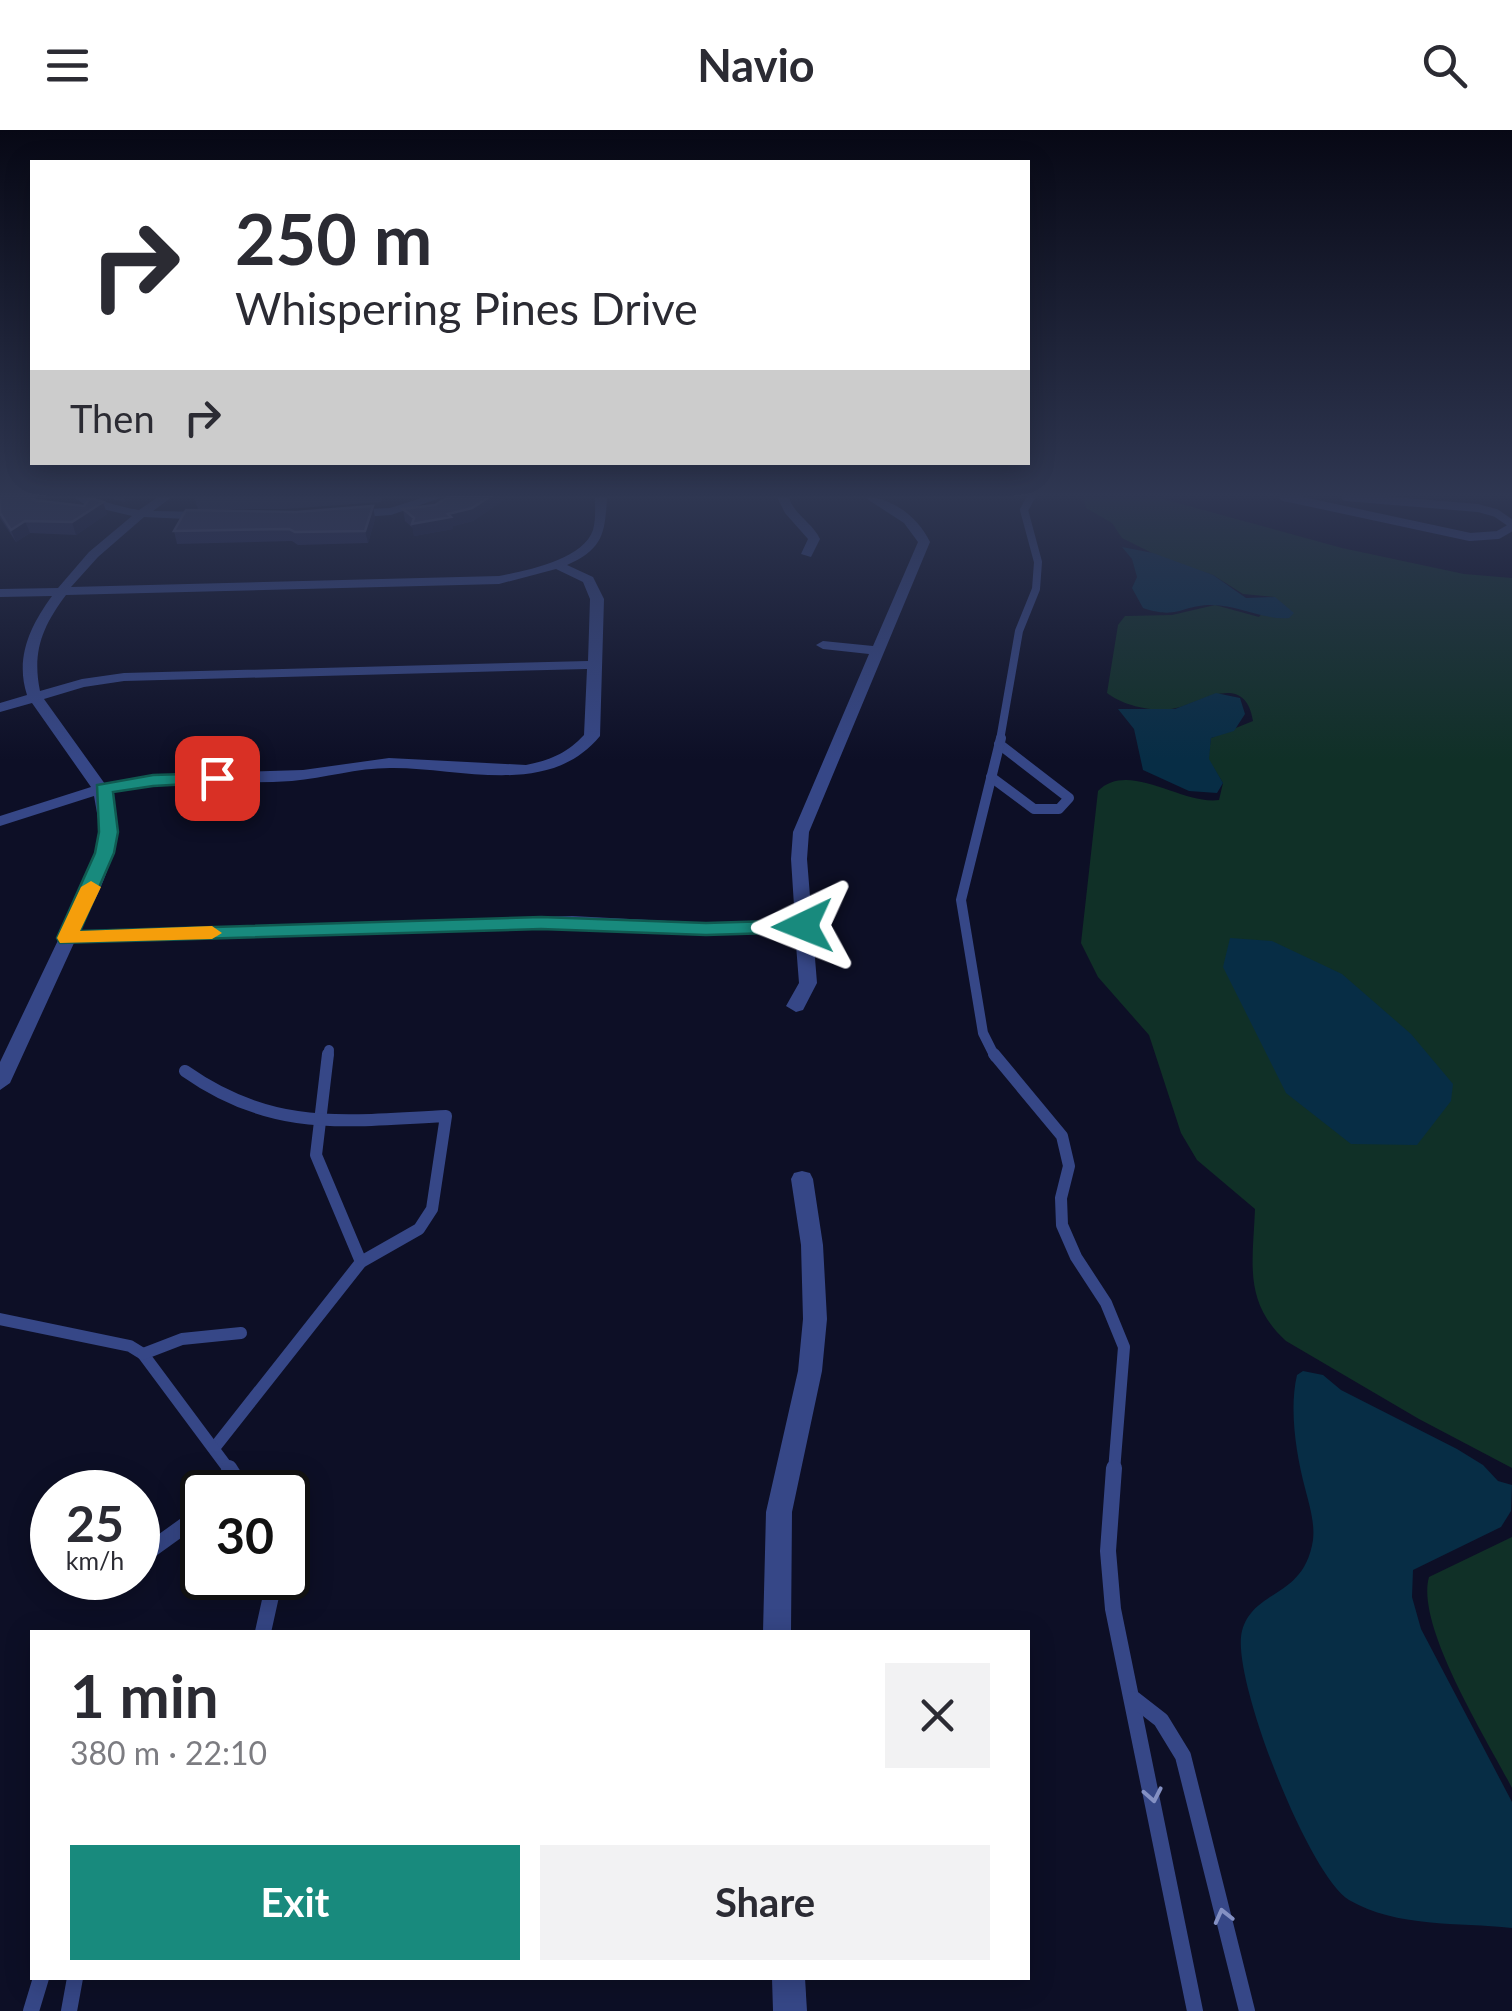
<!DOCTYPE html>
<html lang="en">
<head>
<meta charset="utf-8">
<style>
  :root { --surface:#fff; --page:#f2f2f3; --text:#2b2b33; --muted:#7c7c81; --accent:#188a7d }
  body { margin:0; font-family:Lato,sans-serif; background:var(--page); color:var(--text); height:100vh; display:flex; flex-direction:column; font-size:38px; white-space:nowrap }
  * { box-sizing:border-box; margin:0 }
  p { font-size:32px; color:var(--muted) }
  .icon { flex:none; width:55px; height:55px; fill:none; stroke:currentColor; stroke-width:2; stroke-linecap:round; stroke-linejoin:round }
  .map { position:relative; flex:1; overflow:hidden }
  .sheet { position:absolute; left:30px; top:1500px; width:1000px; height:350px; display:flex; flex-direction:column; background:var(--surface); border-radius:0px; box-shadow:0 5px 25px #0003 }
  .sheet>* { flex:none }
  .guide { position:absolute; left:30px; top:30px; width:1000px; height:305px; border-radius:0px; box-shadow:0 5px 25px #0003; background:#fff; color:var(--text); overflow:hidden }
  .speed { position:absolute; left:30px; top:1340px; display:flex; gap:20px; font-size:50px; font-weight:700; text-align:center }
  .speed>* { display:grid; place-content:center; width:130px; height:130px; border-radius:50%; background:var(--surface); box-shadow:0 5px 25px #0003; line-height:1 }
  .speed small { font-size:25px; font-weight:400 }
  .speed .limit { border:5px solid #111; border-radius:15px; background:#fff; color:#111 }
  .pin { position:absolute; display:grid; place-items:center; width:85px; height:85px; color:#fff; margin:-42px; border-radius:20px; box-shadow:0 5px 15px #0006 }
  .me { position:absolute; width:110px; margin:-55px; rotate:268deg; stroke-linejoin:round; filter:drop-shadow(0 0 8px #0008) }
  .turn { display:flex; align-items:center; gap:35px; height:210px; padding:0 40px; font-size:45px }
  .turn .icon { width:130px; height:130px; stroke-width:2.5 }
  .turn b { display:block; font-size:70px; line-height:85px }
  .then { display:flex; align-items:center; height:95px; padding:0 40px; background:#0003; gap:20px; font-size:38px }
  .round { display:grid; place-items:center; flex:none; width:105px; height:105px; border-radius:0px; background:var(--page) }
  .headline { display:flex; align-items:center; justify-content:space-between; height:170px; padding:0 40px }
  h1 { font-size:60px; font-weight:700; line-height:75px }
  .button { display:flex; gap:20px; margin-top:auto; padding:20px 40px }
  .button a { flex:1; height:115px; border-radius:0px; background:var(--accent); color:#fff; font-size:40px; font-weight:700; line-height:115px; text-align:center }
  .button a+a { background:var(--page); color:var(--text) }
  header { display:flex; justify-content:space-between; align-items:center; height:130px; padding:0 40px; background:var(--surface); font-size:45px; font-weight:700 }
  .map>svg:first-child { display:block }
</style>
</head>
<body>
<header><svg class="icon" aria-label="menu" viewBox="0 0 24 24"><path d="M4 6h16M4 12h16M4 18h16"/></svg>Navio<svg class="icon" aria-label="search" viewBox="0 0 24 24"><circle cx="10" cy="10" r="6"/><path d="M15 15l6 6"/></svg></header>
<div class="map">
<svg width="1512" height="1881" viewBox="0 0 1512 1881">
  <rect width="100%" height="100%" fill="#0d0f26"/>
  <g fill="#103027">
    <path d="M1083,367h73l186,51 122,26 48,4v890l-93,-49 -133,-78c-43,-39 -33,-79 -31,-132l-58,-49 -16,-27 -32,-98 -51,-58 -17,-34 17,-152c31,-31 83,14 121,9l4,-17 -15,-24 3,-21 42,-17c-8,-51 -53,-18 -77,-13 -20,5 -53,-2 -69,-15l11,-68 7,-9 47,-1 43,-10 44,12 16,-20 -32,-3 -30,-19 -49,-16 -42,-21 -10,-15 -26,-15z"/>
    <path d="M1512,1407v251c-24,-47 -97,-162 -83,-211z"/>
  </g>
  <g fill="#072d45">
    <path d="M1122,417l31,6 60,22 33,23 29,-1 19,16 -5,5c-27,2 -51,-13 -77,-13 -31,0 -34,15 -69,3l-11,-20 5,-11 -5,-18z"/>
    <path d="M1216,563l24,5 5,16 -11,17 -23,7 -2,21 14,24 -6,10 -28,-2 -46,-21 -9,-41 -16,-20h57z"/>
    <path d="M1230,808l42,3 70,33 69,60 42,50 -2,17 -34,44 -66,-1 -65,-51 -63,-126z"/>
    <path d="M1303,1241l20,4 18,15 116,59 26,16 15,16 14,4 -1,26 -10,16 -88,43 -1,27 9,32 91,173v126c-54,-6 -115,0 -163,-28 -40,-24 -119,-224 -107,-269 12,-43 62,-32 71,-91 2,-18 -4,-36 -8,-52 -9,-34 -16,-79 -8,-113z"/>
  </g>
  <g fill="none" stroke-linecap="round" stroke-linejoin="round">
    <g stroke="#364787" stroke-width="8">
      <path d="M1284,367l186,40 28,-2 14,-8"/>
      <path d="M1346,367l132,11 18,5 16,11"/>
      <path d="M1000,610l19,-109 17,-42 2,-27 -14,-52 7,-13"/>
    </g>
    <g stroke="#364787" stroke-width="10">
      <path d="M991,647l43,32h25l10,-11 -70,-54"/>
      <path d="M328,927l1,-7"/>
      <path d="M995,927l-12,-24 -22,-133 40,-162"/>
    </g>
    <g stroke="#364787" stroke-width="12">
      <path d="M328,924l-12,101 45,107"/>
      <path d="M994,924l68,82 7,30 -8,32 1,27 14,32 30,46 18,44 -10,124"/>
      <path d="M185,941c88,62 159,50 261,45l-14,93 -13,20 -58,33 -146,185"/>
      <path d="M0,1189l130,27 13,8 87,117"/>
      <path d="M143,1224l39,-15 59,-6"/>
    </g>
    <g stroke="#364787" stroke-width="16">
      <path d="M229,1338l15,24"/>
      <path d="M1114,1338l-6,83 5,58 82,402"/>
      <path d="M138,1429l64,-46"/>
      <path d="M263,1502l12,-54"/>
      <path d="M1134,1569l27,21 22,36 64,255"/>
      <path d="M31,1881l10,-33"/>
      <path d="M69,1881l6,-33"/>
    </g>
    <g fill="#364787" fill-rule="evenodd">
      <path d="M73,367c22,-1 44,10 66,13l19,-13h14l-19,14 55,1 6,4 -6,4 -64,-3 -46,40 -27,30 428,-11c26,-5 84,-16 94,-46 3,-10 2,-23 2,-33h12c-2,37 -4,52 -40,68l26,12 11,22 -4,137c-52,63 -140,31 -210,32 -33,0 -65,10 -98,13 -62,4 -123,-3 -183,11 17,53 -7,94 -30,140l493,-16 134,7 89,-2 -4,-62 2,-27 76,-178 -46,-5 -7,-4 7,-4 50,5 45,-104 -14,-19 -40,-26c27,-1 55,21 66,45l-121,290 -2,27 10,124 -14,27 -7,2 -10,-6 13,-23 -4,-51 -89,3 -134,-7 -498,15 -64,140 -10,7v-28l91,-191 9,-41 -6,-34 -94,30v-10l91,-29 -59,-84 -32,9v-9l27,-8c-12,-37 3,-69 25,-99l-52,1v-8l58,-1 31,-36 43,-36 -46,-11zM556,439l27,13 7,17 -2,62 -464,12 -42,6 -42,12c-8,-39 2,-64 26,-96l433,-11zM587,539l-3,66c-17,18 -33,25 -58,30l-137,-7 -86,12 -132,4 -66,10 -61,-85 40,-12 40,-6z"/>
      <path d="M425,367h18l-52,18 -44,3 -6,-4 6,-4 43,-2z"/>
      <path d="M777,367h12c5,18 23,25 31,42l-9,18 -10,-3 7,-15 -23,-26z"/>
      <path d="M802,1041l8,2 3,6 10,66 4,74 -5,52 -30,141 -1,120h-28l3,-120 32,-141 5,-52 -2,-74 -10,-66 3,-6z"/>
      <path d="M772,1848h33l2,33h-34z"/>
    </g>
  </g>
  <g fill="#252855">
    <path d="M0,367l45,5 62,12 -31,21 -46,-2 -14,9 -16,-24z"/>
    <path d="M104,367h34l-13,5z"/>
    <path d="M194,367h188l-1,5 -95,7h-88z"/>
    <path d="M504,370l-31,21 -20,5v3l-39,7 -1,-8 -8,-7 -2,-12 32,-4z"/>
    <path d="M373,376l2,13 -7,24 -70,2 -6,-4 -115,3 -3,-13z"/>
  </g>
  <g fill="#14163a">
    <path d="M35,367h14l-12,15 -4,-12z"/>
    <path d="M124,367h14l-13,5z"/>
    <path d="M489,367h14l1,3 -31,21 -20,5v3l-39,7 -2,-12 36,-10z"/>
    <path d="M103,372l4,12 -31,21 -4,-13z"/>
    <path d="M373,376l2,13 -7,24 -3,-12z"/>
    <path d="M25,391l5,12 -14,9 -5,-12z"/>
  </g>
  <g fill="#383b67" stroke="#50547f" stroke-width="2.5">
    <path d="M0,367h35l-2,3 51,6 6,-8 13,4 -31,20 -47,-1 -14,9 -11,-17z"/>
    <path d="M448,367h41l-17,11 -24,6 3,3 -39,7 2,-6 -11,-9 32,-4z"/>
    <path d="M373,376l-8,25 -70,1 -6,-3 -115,2 12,-21 110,2z"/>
  </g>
  <defs><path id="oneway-chevron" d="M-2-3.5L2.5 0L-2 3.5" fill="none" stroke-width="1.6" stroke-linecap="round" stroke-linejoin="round" transform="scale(2.5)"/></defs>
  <g stroke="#8490c3">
    <use href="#oneway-chevron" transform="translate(1153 1665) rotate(79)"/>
    <use href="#oneway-chevron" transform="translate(1223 1786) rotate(-104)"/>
  </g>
  <linearGradient id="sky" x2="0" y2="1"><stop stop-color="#070815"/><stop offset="0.58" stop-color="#2f3752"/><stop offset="1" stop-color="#2f3752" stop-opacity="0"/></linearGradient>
  <rect width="1512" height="630" fill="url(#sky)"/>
  <path fill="#188a7d" stroke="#105a51" stroke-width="2.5" d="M217,643l7,2v7l-71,4 -40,6 5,40 -4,21 -34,78 461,-14 165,6 97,-3 10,6 -10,6 -97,3 -165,-6 -481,14 -3,-5 38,-85 4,-21 -2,-47 56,-10z"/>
  <path fill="#f59e0b" d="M91,751l10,6 -21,44 132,-5 10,7 -10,6 -152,4 -3,-5 24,-51z"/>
</svg>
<div class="speed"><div>25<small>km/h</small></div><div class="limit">30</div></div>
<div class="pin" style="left:217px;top:648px;background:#d93025"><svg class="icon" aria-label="arrive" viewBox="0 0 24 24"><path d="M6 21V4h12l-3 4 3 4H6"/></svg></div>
<svg class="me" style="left:803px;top:796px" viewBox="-20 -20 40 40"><path d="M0-17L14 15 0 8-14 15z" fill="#188a7d" stroke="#fff" stroke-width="4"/></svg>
<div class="guide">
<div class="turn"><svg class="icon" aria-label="right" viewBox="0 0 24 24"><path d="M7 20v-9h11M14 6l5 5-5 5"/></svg><div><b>250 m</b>Whispering Pines Drive</div></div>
<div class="then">Then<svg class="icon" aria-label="right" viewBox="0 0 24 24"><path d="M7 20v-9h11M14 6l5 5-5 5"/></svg></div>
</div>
<section class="sheet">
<div class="headline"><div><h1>1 min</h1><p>380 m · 22:10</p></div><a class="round"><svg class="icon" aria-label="close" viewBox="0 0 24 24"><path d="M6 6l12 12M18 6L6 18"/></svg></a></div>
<div class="button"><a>Exit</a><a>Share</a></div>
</section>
</div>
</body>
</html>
